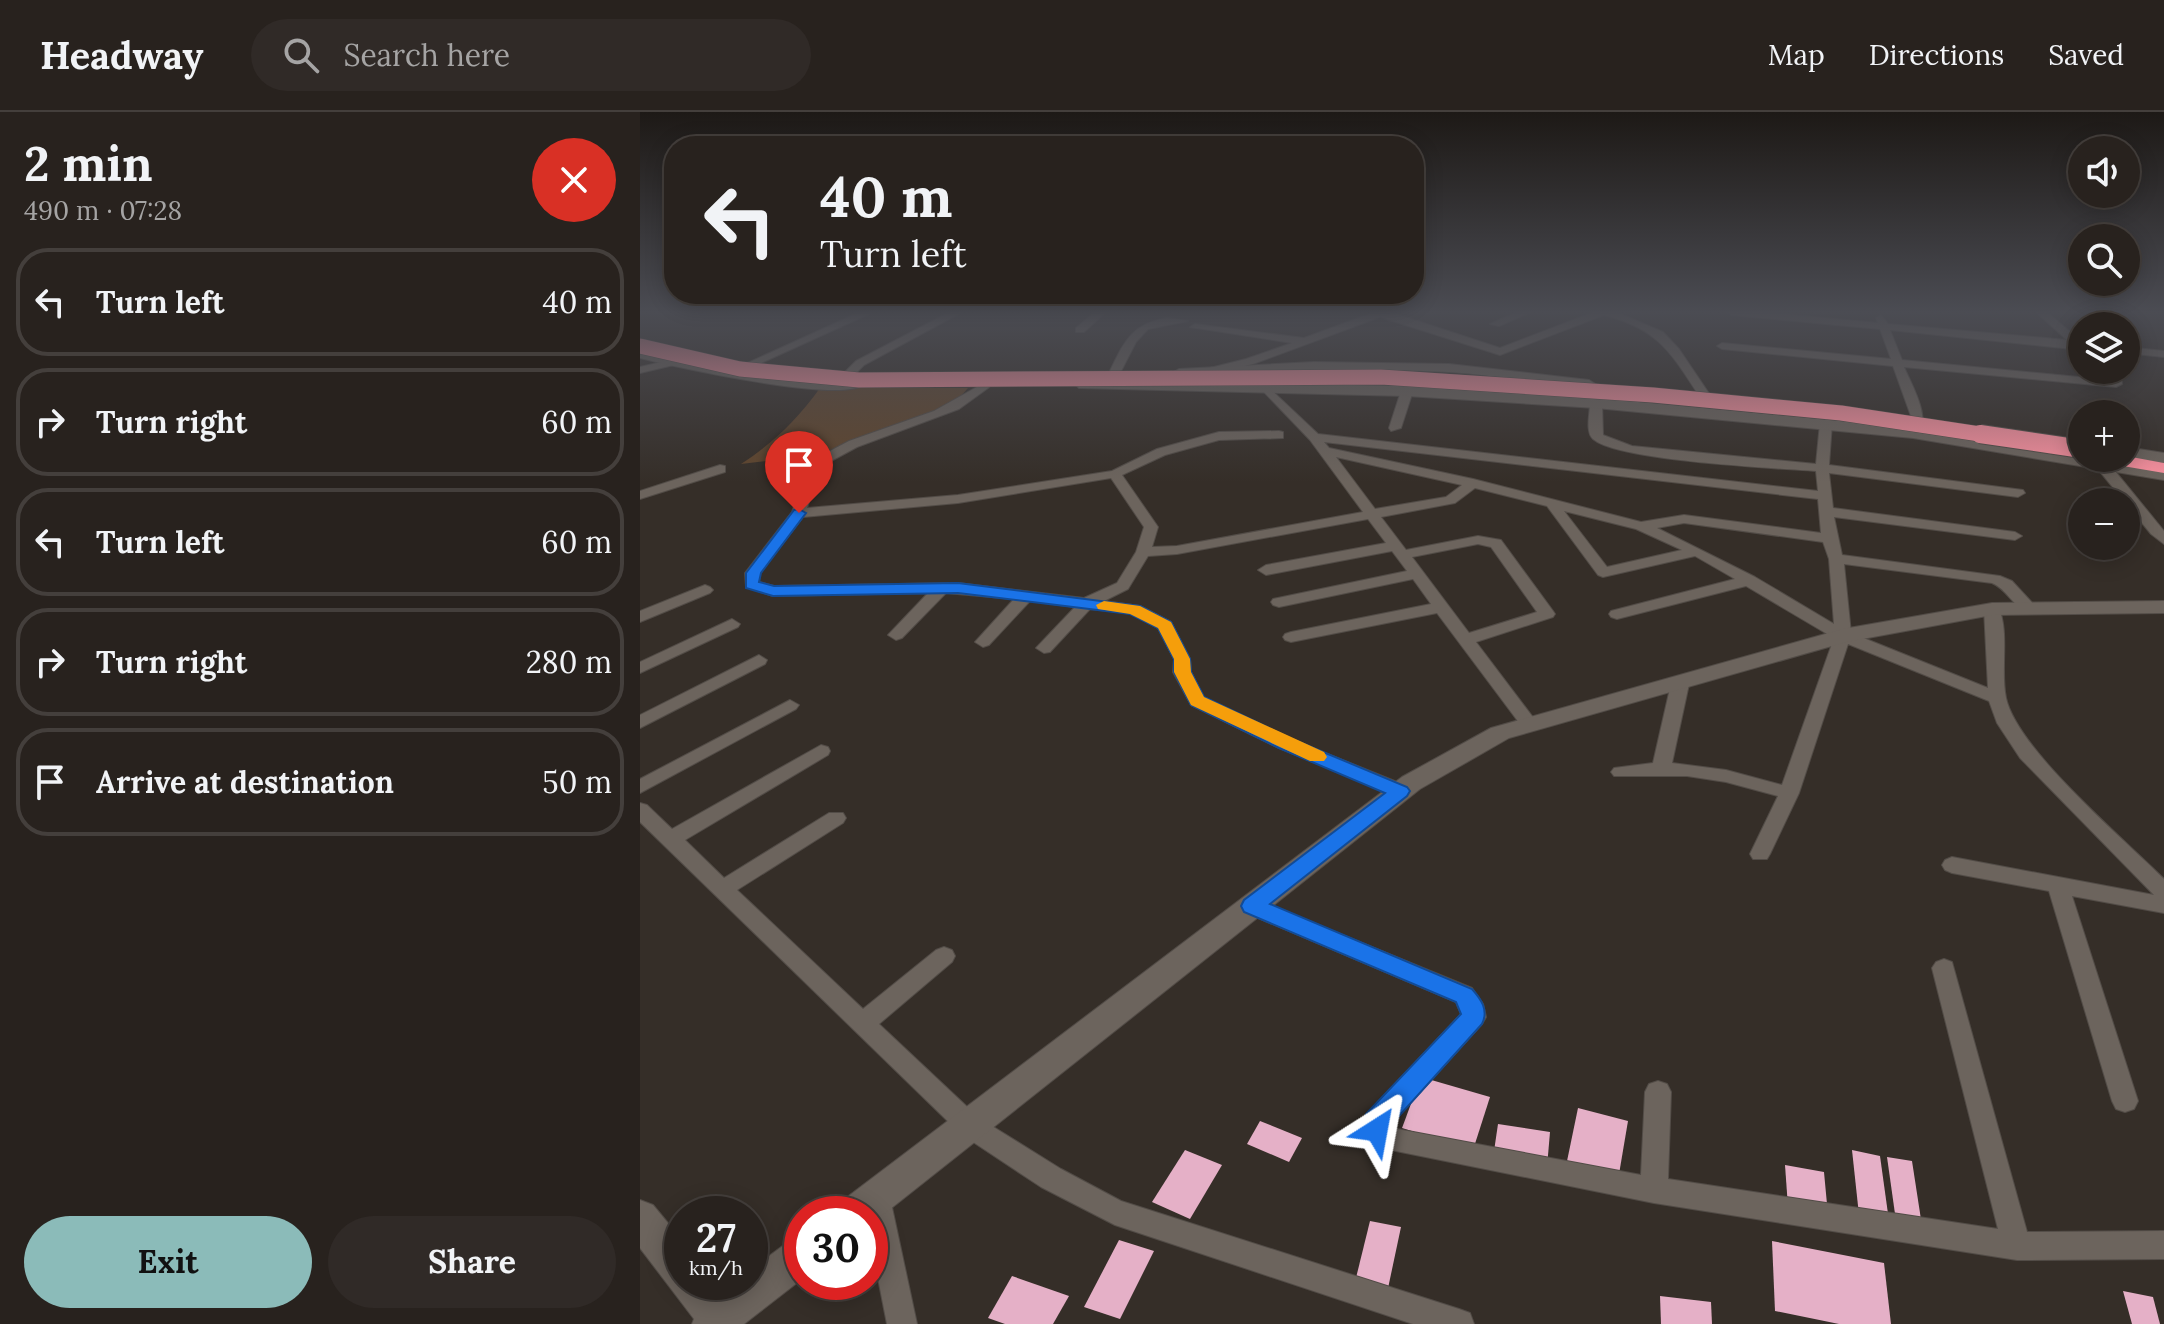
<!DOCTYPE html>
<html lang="en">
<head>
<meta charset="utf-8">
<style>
  :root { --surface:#28221e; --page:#302a27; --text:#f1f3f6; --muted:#a5a4a4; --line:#443f3c; --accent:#8bbbb9 }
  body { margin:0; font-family:Lora,serif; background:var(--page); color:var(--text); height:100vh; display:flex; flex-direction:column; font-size:30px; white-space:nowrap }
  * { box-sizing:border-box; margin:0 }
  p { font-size:26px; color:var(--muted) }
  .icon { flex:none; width:44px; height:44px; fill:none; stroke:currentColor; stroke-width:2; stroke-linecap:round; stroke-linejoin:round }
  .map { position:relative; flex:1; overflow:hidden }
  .side { display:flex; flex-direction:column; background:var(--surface); width:640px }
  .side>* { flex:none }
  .top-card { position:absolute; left:24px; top:24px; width:760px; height:168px; border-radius:32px; box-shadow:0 4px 20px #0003,0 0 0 2px var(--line); background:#28221e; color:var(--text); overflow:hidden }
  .buttons { position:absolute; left:1428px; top:24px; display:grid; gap:16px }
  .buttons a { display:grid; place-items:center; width:72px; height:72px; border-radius:50%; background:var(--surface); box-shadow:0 4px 20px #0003,0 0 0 2px var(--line); font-size:40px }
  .speed { position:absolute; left:24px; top:1084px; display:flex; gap:16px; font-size:40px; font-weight:700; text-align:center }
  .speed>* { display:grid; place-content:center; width:104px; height:104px; border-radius:50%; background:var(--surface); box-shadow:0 4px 20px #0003,0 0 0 2px var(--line); line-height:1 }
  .speed small { font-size:20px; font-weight:400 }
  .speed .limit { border:12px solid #d22; background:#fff; color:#111 }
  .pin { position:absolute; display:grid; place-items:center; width:68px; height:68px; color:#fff; margin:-82px -34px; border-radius:50% 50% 50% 0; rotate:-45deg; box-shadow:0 0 8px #0007 }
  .pin .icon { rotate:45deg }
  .me { position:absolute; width:88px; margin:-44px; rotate:34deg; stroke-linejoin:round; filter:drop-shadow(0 0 6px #0008) }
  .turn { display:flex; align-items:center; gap:28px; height:168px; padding:0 24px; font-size:36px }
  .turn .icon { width:104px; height:104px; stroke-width:2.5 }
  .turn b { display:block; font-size:56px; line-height:68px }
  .round { display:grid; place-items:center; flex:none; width:84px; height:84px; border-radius:42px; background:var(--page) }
  .head { display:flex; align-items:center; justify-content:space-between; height:136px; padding:0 24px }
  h1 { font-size:48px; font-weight:700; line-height:60px }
  .primary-button { display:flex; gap:16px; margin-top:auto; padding:16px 24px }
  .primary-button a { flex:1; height:92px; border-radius:48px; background:var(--accent); color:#111; font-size:32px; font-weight:700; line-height:92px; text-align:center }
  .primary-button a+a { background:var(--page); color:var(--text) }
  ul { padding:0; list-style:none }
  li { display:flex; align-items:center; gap:24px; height:108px; margin:0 16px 12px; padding:0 8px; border:4px solid var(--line); border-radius:32px }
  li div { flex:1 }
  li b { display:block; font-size:30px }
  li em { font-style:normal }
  header { display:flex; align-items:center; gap:48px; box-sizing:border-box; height:112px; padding:0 40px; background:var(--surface); border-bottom:2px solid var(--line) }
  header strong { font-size:38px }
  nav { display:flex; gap:44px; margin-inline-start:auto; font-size:28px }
  .search { width:560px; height:72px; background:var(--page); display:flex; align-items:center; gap:20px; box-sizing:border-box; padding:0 28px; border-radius:44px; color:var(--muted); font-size:30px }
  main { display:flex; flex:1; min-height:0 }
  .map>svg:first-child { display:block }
</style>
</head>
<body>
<header>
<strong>Headway</strong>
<div class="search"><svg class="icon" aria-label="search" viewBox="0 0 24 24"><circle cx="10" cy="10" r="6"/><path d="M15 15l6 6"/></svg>Search here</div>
<nav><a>Map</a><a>Directions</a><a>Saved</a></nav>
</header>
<main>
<section class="side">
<div class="head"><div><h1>2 min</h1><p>490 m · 07:28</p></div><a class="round" style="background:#d93025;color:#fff"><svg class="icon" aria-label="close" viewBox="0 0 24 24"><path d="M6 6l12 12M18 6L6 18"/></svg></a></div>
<ul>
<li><svg class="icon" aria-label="left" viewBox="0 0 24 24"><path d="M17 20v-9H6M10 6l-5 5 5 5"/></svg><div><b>Turn left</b></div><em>40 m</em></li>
<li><svg class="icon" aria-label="right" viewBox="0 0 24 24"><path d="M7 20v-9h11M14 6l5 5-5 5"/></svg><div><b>Turn right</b></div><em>60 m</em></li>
<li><svg class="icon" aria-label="left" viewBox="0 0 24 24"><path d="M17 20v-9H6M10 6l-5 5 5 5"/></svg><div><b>Turn left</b></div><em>60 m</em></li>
<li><svg class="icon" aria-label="right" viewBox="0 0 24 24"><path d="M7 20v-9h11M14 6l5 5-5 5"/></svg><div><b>Turn right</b></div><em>280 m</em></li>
<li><svg class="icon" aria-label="arrive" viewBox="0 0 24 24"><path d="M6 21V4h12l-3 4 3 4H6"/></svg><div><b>Arrive at destination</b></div><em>50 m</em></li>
</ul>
<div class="primary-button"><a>Exit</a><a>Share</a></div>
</section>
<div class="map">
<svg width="1524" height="1212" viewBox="0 0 1524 1212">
  <rect width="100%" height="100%" fill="#352e28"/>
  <path fill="#5f452d" d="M180,276h148l-16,18 -120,47 -91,11c32,-21 56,-44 79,-76z"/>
  <g fill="#e5b0c7">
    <path d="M781,965l69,20 -17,53 -71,-22z"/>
    <path d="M938,996l50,13 -10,59 -52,-14z"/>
    <path d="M620,1009l42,17 -13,24 -42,-18z"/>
    <path d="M858,1012l52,8 -3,35 -54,-9z"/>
    <path d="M545,1038l37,15 -32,54 -38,-17z"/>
    <path d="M1212,1038l28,6 9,65 -30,-6z"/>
    <path d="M1247,1045l25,4 10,65 -26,-5z"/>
    <path d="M1145,1053l39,7 4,43 -40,-8z"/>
    <path d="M730,1109l31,6 -14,66 -33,-7z"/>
    <path d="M479,1128l35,11 -34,68 -36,-12z"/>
    <path d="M1132,1129l112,22 7,61h-52l-64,-13z"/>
    <path d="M372,1164l57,20 -16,28h-48l-17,-6z"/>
    <path d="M1483,1179l30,6 7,27h-28z"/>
    <path d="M1020,1184l51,6 1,22h-51z"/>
  </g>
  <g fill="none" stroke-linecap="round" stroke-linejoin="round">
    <defs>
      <g id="street">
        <path d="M220,200l11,1 -121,55 -9,-2z"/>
        <path d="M310,200h12l-98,53 -14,14 -10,-2 16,-16z"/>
        <path d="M455,200h11l-22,20h-8v-4z"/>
        <path d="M735,200h15l110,36 94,-36h22l47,20 16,17 31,46 -10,2c-29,-44 -41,-68 -96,-82l-104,40 -120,-38 -127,47 -35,8 -8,9 -6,-3 6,-10 36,-9 46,-16 -102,-16 5,-3 109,14z"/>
        <path d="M877,200h14l-32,14 -9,-2z"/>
        <path d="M1086,200h36l116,11 -2,-5 5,-3 7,9 179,16 -31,-28h11l35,30v8l-192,-20 12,30 208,20 -7,-10h12l6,6 1,8 -6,3 -212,-20c7,17 32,58 9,70l-6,-4 5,-14 -19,-53 -171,-17 -5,-3 5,-3 169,16 -11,-30 -149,-14z"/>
        <path d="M527,206l21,3 -40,8 -12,13 -19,37h-8l-2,-2c16,-32 22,-53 60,-59z"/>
        <path d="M1486,235l38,4v6l-38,-4z"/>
        <path d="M34,247l5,3 -1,2 -38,9v-6z"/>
        <path d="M344,271l6,3 -2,2 -29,21 -102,38 -37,20 -13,41 151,-13 154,-24 45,-22 62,-17 60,-1 4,1v6l-64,2 -54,15 -43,20 36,52 -6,20 25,-1 186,-34 -53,-72 -47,-49 -2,-2 6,-3 51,48 500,57 -2,-20c-40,-3 -198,-10 -223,-32 -8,-7 -3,-26 -3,-36l6,-3 6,3 1,32 29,11 184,18 4,-41 6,-4 6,4 -3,42 194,25 2,3 -7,4 -189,-24 4,35 182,24 7,4 -7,4 -181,-23 8,38 158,21 12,5 24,26 -8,5c-15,-5 -21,-23 -36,-29l-148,-19 7,69 137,55 -4,-79 8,-5 6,2c12,26 2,63 8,92 11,51 118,141 158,181v34l-92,-17 66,205 -4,8 -9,3 -9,-3 -4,-8 -63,-210 -97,-18 -7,-3 -3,-5 3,-5 7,-3 202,38 -134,-137 -23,-35 -8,-22 -141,-57 -49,149 -29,61 -3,5h-14l-3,-5 28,-58 -52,-14 -39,-6h-73l-3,-4 3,-4 39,-5 18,-79 9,-5 9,5 -17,79 54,7 56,15 52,-147 -88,-52 -129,33 -6,-2 -2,-3 2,-3 124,-32 -40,-23 -92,21 -5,-2 -51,-69 -72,-18 -20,15 -74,14 25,33 72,-14 23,4 52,71 2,3 -2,3 -77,25 62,82 -9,6 -6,-2 -86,-115 -146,29 -6,-2 -2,-3 2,-3 6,-2 140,-28 -18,-25 -134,28 -6,-2 -2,-3 2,-3 134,-28 -15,-20 -126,24 -8,-5 8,-5 120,-22 -18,-24 -191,35 -29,2 -20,33 -24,12 36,5 31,16 19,37 1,13 13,26 89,42 114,46 3,5 -3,5 -7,1 -121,-49 -88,-43 -18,-33 1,-13 -16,-31 -28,-15 -40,-4 -40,43 -6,1 -8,-5 39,-41 -45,-6 -41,44 -6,2 -8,-5 39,-43 -68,-6 -44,45 -6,2 -8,-5 40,-42 -155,3 -27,-9 -1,-14 47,-61 17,-50 40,-21 85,-30zM684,330l494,57 3,34 -137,-18 -43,7 -168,-43 -144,-31zM696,345l126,28 -16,12 -71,12zM471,366l33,49 -8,25 -19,31 -33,15 -126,-15 -184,3 -15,-4 1,-9 43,-56 155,-14zM924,399l72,18 46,21 -75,17zM1044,411l139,19 6,17 5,65 -79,-47 -98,-49zM838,432l13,3 46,65 -68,21 -57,-76z"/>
        <path d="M767,276l6,3 -12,37 -10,3 -2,-3 12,-37z"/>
        <path d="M1462,349l13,10 49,60v13l-13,-10 -54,-66v-6z"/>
        <path d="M80,353l5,1v6l-85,27v-8z"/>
        <path d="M65,473l5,2 3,3 -3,3 -70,29v-11z"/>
        <path d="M92,507l8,5 -2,3 -98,46v-11z"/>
        <path d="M119,543l8,5 -2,4 -125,64v-13z"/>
        <path d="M150,588l9,5 -3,4 -156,84v-14z"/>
        <path d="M181,633l7,2 2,4 -2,4 -143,85 39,38 105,-65h14l3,5 -3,5 -106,67 126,119 73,-59 8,-3 8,3 3,6 -3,6 -73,62 100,94 82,51 60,32 338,108 11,4 4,11h-61l-298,-99 -74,-38 -80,-53 -321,-312v-19l7,2 25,24z"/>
        <path d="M612,786l220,90 11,16 3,13 -4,7 -92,101 2,3 249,47 4,-83 4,-8 9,-3 9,3 4,8 -3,87 330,50 -66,-261 4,-6 8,-3 8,3 75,270 137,-1v28l-147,1 -363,-57 -278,-56c-10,-11 -16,-19 -9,-33l94,-100 -5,-12 -212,-90 -3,-6 3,-6z"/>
        <path d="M236,1073l10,4 4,9 27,126h-30l-17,-86v-24h-5l-3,-16 4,-9z"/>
      </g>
      <g id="secondary">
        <path d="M0,238l107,21 108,9 8,5c-23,18 -189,-18 -223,-27z"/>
        <path d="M674,250l135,2 140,16 8,5 -8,5c-47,-6 -93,-15 -140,-18 -90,-5 -180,0 -270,5l-7,-4 7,-4z"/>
        <path d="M444,268l323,6 189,12 317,30 251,42v10l-251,-42 -317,-30 -189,-12 -328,-8 -3,-3z"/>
        <path d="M1486,335l38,6v10l-38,-6z"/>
        <path d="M1524,489v12l-172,2 -146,27 -337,96 -89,51 -550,436v-11h-34l6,-13 560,-424 89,-49 352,-99 149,-26z"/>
        <path d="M0,1088l13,5 29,35v42h33l8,9 12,-9h15v-12l38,-28 14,-6v43l-58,45h-52l2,-5 -54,-71z"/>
      </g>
      <path id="highway" d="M1486,344l38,7v10l-59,-10 -9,-5z"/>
    </defs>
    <use href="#street" stroke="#524c47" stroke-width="2"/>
    <use href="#secondary" stroke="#524c47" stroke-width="2"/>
    <use href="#highway" stroke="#524c47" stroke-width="2"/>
    <use href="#street" fill="#6c645d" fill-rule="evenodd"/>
    <use href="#secondary" fill="#6c645d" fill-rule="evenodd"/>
    <use href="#highway" fill="#f9909e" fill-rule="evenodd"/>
    <defs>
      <path id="highway-bridge-far1" d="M0,234l100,23 119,11 522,-3 272,18 188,18 152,23"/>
      <path id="highway-bridge" d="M1340,322l102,15"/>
    </defs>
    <use href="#highway-bridge-far1" stroke="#524c47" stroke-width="16" stroke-linecap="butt"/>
    <use href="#highway-bridge" stroke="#524c47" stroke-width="20" stroke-linecap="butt"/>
    <use href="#highway-bridge-far1" stroke="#f9909e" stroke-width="15"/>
    <use href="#highway-bridge" stroke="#f9909e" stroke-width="18"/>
  </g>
  <linearGradient id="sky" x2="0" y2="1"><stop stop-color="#1d1916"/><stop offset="0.54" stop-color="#4b4c53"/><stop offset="1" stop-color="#4b4c53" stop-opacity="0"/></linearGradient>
  <rect width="1524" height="370" fill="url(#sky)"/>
  <path fill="#1a73e8" stroke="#114b97" stroke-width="2" d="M159,397l7,4 -45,60 -2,9 15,4 184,-3 182,23 31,16 19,37 1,13 13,25 88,42 115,48 3,4 -3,5 -137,108 202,85c9,10 17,21 10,35l-92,102 -4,12 -9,4 -9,-4 -5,-16 3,-8 95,-100 -5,-12 -212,-90 -3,-6 3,-6 141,-107 -106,-45 -88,-43 -17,-33v-13l-16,-31 -28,-14 -172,-21 -185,3 -27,-8v-15l48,-63z"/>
  <path fill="#f59e0b" d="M464,489l36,5 31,16 19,37 1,13 13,25 120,55 3,5 -3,4h-14l-119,-56 -17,-33v-13l-16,-31 -28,-14 -32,-5 -2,-4z"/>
</svg>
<div class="buttons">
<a><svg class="icon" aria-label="sound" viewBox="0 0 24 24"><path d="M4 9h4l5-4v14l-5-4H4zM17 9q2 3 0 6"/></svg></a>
<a><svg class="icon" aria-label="search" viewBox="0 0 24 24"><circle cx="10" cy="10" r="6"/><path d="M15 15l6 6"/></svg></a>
<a><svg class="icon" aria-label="layers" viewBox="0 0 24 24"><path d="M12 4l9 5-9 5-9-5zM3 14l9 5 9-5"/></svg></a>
<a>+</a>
<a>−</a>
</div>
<div class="speed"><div>27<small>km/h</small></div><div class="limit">30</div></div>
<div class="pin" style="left:159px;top:401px;background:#d93025"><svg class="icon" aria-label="arrive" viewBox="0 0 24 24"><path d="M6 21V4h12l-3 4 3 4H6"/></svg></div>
<svg class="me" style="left:737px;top:1018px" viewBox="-20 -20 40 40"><path d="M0-17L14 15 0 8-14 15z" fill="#1a73e8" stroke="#fff" stroke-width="4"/></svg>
<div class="top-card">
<div class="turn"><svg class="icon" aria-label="left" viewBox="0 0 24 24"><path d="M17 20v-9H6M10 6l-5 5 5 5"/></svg><div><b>40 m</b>Turn left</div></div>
</div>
</div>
</main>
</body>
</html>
